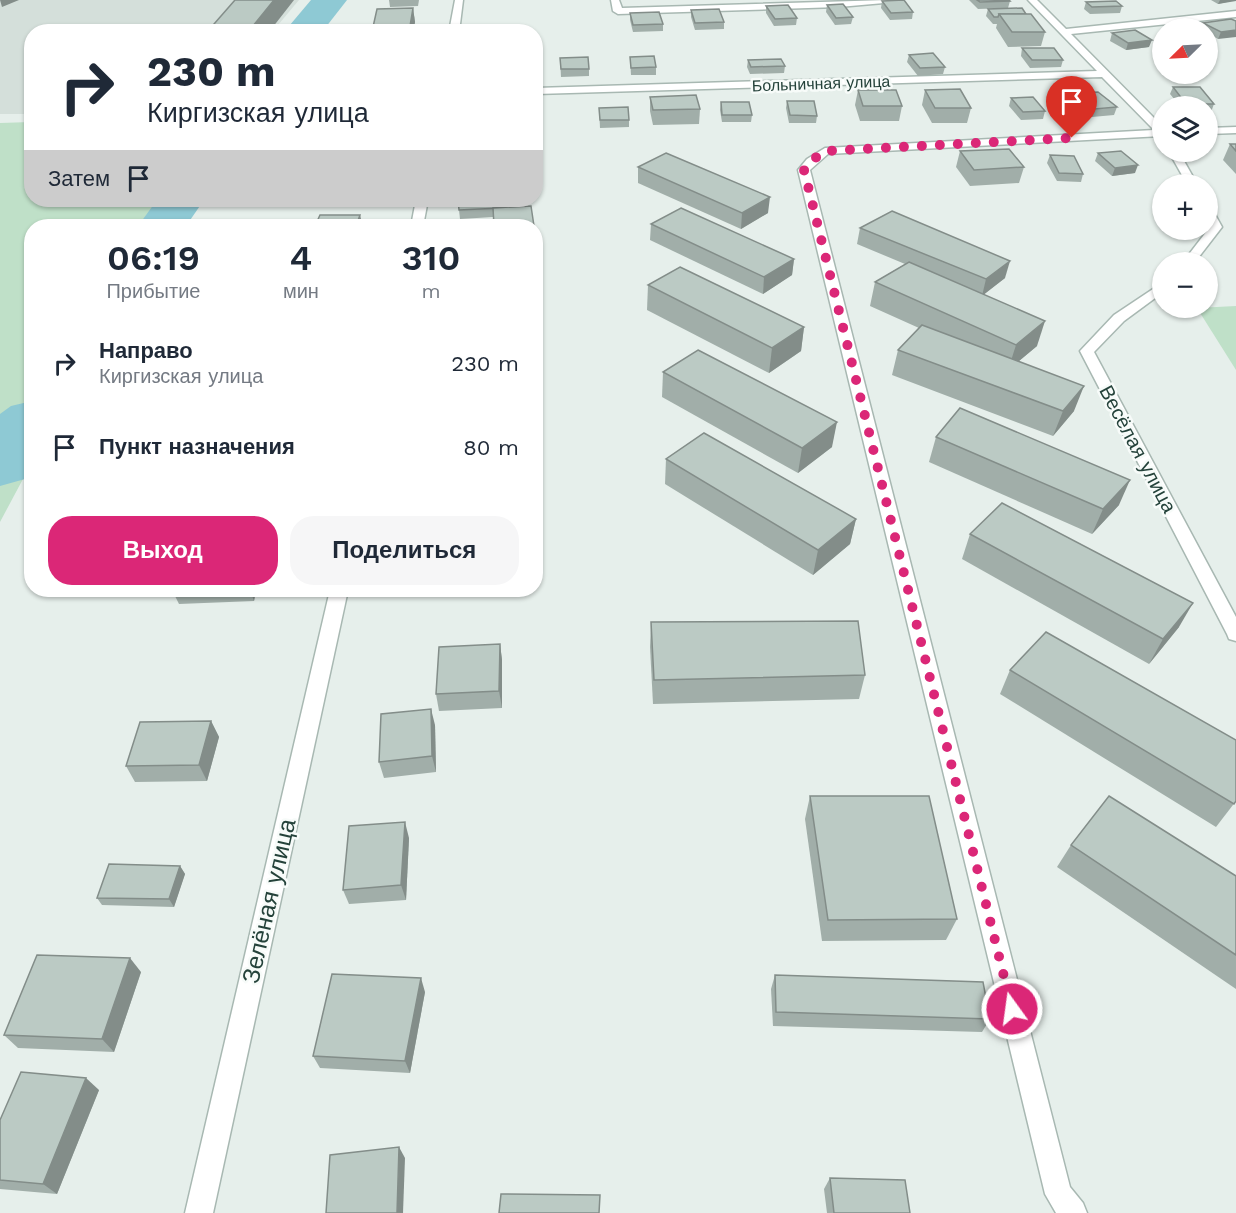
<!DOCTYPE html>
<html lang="ru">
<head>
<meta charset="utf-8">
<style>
  :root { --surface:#fff; --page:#f6f6f7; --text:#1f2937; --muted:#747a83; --accent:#db2777 }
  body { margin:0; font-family:"Work Sans",sans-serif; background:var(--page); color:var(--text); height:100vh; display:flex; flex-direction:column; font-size:22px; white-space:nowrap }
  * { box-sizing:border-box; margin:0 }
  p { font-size:20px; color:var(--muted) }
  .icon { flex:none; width:33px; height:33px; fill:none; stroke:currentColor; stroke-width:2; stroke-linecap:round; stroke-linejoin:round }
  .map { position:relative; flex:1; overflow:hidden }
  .panel { position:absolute; left:24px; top:219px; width:519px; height:378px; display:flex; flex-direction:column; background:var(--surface); border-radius:24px; box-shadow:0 2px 4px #0004 }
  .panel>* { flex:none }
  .hud { position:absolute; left:24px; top:24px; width:519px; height:183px; border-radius:24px; box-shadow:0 2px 4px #0004; background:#fff; color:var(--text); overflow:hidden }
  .needle { width:39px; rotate:246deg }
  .controls { position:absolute; left:1152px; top:18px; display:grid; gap:12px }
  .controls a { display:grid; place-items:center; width:66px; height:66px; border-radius:50%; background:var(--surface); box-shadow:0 2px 4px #0004; font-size:30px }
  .pin { position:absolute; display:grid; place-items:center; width:51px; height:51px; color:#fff; margin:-62px -26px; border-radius:50% 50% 50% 0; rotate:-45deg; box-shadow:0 0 6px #0007 }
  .pin .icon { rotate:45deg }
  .me { position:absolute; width:66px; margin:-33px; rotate:346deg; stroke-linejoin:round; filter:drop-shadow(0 0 4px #0008) }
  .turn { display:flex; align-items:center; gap:21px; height:126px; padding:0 24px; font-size:27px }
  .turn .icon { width:78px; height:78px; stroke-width:2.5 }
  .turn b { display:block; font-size:42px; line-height:51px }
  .then { display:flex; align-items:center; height:57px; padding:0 24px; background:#0003; gap:12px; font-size:22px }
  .eta { display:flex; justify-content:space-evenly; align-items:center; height:102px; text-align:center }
  .eta b { font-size:36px; font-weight:600; line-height:42px }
  .action { display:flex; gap:12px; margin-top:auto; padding:12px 24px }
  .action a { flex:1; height:69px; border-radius:24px; background:var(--accent); color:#fff; font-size:24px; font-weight:600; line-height:69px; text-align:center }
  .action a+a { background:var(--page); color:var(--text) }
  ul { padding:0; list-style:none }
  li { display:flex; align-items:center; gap:18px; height:84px; padding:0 24px }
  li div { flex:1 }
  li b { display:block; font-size:22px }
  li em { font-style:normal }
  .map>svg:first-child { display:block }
</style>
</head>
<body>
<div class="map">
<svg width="1236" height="1213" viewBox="0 0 1236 1213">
  <rect width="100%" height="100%" fill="#e6efeb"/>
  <path fill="#d4dfda" d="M0,0h299l-26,31 -241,1 -1,82h-31z"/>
  <g fill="#bfe0c8">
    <path d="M31,122l1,78h135l-15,26h-120l-1,238 -31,58v-399z"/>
    <path d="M1236,306v64l-39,-62z"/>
  </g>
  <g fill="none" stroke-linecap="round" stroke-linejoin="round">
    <g fill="#8ec9d4" fill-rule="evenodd">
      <path d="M311,0h36l-25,32h-38z"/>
      <path d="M157,200h47l-18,26h-48z"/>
      <path d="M32,401v68l-7,10 -25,7v-72l11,-8z"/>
    </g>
    <defs>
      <g id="street">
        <path d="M455,0h8l-4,32h-10z"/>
        <path d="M611,0h8l3,8 266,-8 -4,3 -45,4 -221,7 -5,-3z"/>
        <path d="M1028,0h9l29,29 170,-18v6l-165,17 91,92v10l-334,18 -18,16 260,1017 13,16 4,10h-31l-11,-19 -247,-1024 9,-11 18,-11 329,-18 -52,-53 -566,17v-6l561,-17z"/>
        <path d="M1236,127v6l-28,1v-6z"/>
        <path d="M1169,152h10l18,32h-10z"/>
        <path d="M416,200h12l-5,26h-12z"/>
        <path d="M1208,208l4,1 10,18 -27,35h-12l27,-35 -2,-4z"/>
        <path d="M1162,283v10l-38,28 -30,31 142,265v24l-7,-2 -2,-5 -147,-283 34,-36z"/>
        <path d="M330,590h18l-135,623h-28z"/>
      </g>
    </defs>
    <use href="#street" stroke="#a8b8b2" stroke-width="3"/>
    <use href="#street" fill="#fff" fill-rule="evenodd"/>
  </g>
  <g fill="#a1aea9">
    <path d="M389,0h30l-1,6 -28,1z"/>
    <path d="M969,0h40l1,1 -2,7 -30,1z"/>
    <path d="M1211,0h25l-18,4z"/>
    <path d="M882,1l31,11 -1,7 -22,1 -9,-12z"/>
    <path d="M1086,2l36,4 -2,7 -30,1 -6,-5z"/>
    <path d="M827,5l26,12 -2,7 -16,1 -9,-13z"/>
    <path d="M766,6l31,12 -1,7 -22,1 -8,-13z"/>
    <path d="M413,8l2,14 -2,10h-39l-1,-5z"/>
    <path d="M988,9l38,5 19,18 -4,14 -33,1 -12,-19 1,-4h-4l-7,-8z"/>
    <path d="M691,10l33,12v7l-29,1 -4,-13z"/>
    <path d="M630,13l33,11v7l-30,1 -3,-12z"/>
    <path d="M1236,21l-18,18 -10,-6v-5h-7l2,-5z"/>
    <path d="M1112,33l37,14 -23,3 -16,-9z"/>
    <path d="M1022,48l41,12 -2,7 -31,1 -9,-12z"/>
    <path d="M909,55l36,12 -2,7 -25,2 -11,-14z"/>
    <path d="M630,57l26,10v8h-25z"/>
    <path d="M560,58l29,11v7l-28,1z"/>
    <path d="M748,60l37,6 -1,7 -34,1 -3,-7z"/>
    <path d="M1173,87l41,17 -3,8h-3v-6h-28l-10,-12z"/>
    <path d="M858,90l44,16 -3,15h-39l-5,-16z"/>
    <path d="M925,90l46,18 -4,15h-35l-10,-18z"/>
    <path d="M1065,94l52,13 -3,8 -33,3 -18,-16z"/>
    <path d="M650,97l50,12 -1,15 -46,1 -3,-14z"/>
    <path d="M1011,98l34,13 -2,8 -22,1 -12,-14z"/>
    <path d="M787,101l30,15 -1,7h-27l-3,-15z"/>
    <path d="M721,102l31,13 -1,7h-29l-2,-12z"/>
    <path d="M599,108l30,12v7l-29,1z"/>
    <path d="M1230,144h6v30l-13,-14z"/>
    <path d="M960,151l64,16 -5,16 -49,3 -14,-19z"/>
    <path d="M1098,153l37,20 -23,3 -17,-15z"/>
    <path d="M1050,155l33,19 -2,8 -24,-1 -10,-18z"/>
    <path d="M638,167l130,46 -27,16 -103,-46z"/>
    <path d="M501,208l-8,9 -33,2 -1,-9z"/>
    <path d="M651,224l143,35 -2,16 -29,19 -113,-54z"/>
    <path d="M860,228l145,50 -21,16 53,52 -18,15 55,50 -21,25 -161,-61 6,-25 21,-22 -49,-22 5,-24 30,-18 -48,-20z"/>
    <path d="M648,285l156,42 -3,24 -32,22 -122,-63z"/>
    <path d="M663,372l169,75 -34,26 -136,-76z"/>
    <path d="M936,437l183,68 -27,29 -163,-72z"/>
    <path d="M666,459l190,60 -6,25 -37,31 -148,-91z"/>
    <path d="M970,534l209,93 -30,37 -187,-105z"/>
    <path d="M172,590h84l-2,11 -75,3z"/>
    <path d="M651,622l214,53 -6,24 -206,5 -3,-57z"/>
    <path d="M500,644l2,16v48l-63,3 -3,-17z"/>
    <path d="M1010,670l226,131 -20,26 -216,-133z"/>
    <path d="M211,721l8,16 -12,44 -72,1 -9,-16z"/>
    <path d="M435,725l1,47 -52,6 -5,-16z"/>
    <path d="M810,796l147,123 -11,21 -124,1 -17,-122z"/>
    <path d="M409,838l-3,62 -57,4 -6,-14z"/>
    <path d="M1071,845l165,31v113l-179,-122z"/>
    <path d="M180,866l5,8 -11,33 -72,-2 -5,-7z"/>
    <path d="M141,972l-27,80 -96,-4 -14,-13z"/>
    <path d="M775,975l215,44 -8,13 -209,-6 -2,-37z"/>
    <path d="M425,992l-15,81 -90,-5 -7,-12z"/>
    <path d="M99,1090l-42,104 -57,-5v-69z"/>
    <path d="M830,1178l80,35h-83l-3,-24z"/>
  </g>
  <g fill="#838d89">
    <path d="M0,0h19l-17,7z"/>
    <path d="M274,0h20l-25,32h-21z"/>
    <path d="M1220,0h16v1l-18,3z"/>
    <path d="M413,8l2,14 -2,10h-2l-1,-6z"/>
    <path d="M1236,30v7l-18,2 3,-7z"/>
    <path d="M1152,40l-3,7 -23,3 2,-7z"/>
    <path d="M1138,165l-3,8 -23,3 3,-8z"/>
    <path d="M770,197l-2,16 -27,16 1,-16z"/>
    <path d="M360,215l2,8 -1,3h-5z"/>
    <path d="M794,259l-2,16 -29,19 1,-17z"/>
    <path d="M1010,261l-5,17 -23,18 4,-17z"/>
    <path d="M1045,321l-8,25 -29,24 8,-25z"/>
    <path d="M804,327l-3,24 -32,22 3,-25z"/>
    <path d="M1084,386l-10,25 -21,25 10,-25z"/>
    <path d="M837,422l-5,25 -34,26 4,-25z"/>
    <path d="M1130,480l-11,25 -27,29 11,-25z"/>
    <path d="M856,519l-6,25 -37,31 5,-25z"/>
    <path d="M250,590h6l-2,11z"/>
    <path d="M1193,603l-14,24 -30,37 14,-25z"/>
    <path d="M500,644l2,16v48l-3,-17z"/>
    <path d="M431,709l4,16 1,47 -4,-16z"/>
    <path d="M211,721l8,16 -12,44 -8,-16z"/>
    <path d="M405,822l4,16 -3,62 -5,-15z"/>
    <path d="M180,866l5,8 -11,33 -5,-8z"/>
    <path d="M130,958l11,14 -27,80 -12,-13z"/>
    <path d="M421,978l4,14 -15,81 -5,-12z"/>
    <path d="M86,1078l13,12 -42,104 -14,-10z"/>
    <path d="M399,1147l6,11 -2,55h-6z"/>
  </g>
  <g fill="#bbcac4" stroke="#838d89" stroke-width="1.5">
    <path d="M235,0h39l-26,32h-41z"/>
    <path d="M904,0l9,12 -22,1 -9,-12z"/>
    <path d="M977,0h32l1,1 -30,1z"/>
    <path d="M1116,1l6,5 -30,1 -6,-5z"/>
    <path d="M843,4l10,13 -17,1 -9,-13z"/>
    <path d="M788,5l9,13 -22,1 -9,-13z"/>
    <path d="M413,8l-3,18 -37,1 4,-18z"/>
    <path d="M1022,8l4,6h-27l-1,3h-4l-6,-8z"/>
    <path d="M719,9l5,13 -29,1 -4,-13z"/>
    <path d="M659,12l4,12 -30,1 -3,-12z"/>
    <path d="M999,14h32l14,18h-33z"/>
    <path d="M1231,19l5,2v9l-15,2 -18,-9z"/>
    <path d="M1135,30l17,10 -24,3 -16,-10z"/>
    <path d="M1022,48h32l9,12h-31z"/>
    <path d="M933,53l12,14 -25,1 -11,-13z"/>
    <path d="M654,56l2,11 -25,1 -1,-11z"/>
    <path d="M588,57l1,12h-28l-1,-11z"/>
    <path d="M781,59l4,7 -34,1 -3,-7z"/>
    <path d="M1173,87h27l14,17h-28z"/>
    <path d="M960,89l11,19h-36l-10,-18z"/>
    <path d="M858,90h38l6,16h-39z"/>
    <path d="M1098,92l19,15 -34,3 -18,-16z"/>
    <path d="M696,95l4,14 -47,1 -3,-13z"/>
    <path d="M1033,97l12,14 -22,1 -12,-14z"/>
    <path d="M787,101h27l3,15 -27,-1z"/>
    <path d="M721,102h28l3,13h-30z"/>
    <path d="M628,107l1,13h-29l-1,-12z"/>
    <path d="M1230,144h6v7z"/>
    <path d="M1009,149l15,18 -50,3 -14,-19z"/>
    <path d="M1121,151l17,14 -23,3 -17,-15z"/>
    <path d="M666,153l104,44 -28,16 -104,-46z"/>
    <path d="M1050,155l24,1 9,18 -24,-1z"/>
    <path d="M458,200h43v8l-42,2z"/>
    <path d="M531,206l3,20h-40l-1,-18z"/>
    <path d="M681,208l113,51 -30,18 -113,-53z"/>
    <path d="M892,211l118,50 -24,18 -126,-51z"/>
    <path d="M320,215h40l-4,11h-41z"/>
    <path d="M909,262l136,59 -29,24 -141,-63z"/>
    <path d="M680,267l124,60 -32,21 -124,-63z"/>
    <path d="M922,325l162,61 -21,25 -165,-61z"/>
    <path d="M698,350l139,72 -35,26 -139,-76z"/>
    <path d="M960,408l170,72 -27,29 -167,-72z"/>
    <path d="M704,433l152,86 -38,31 -152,-91z"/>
    <path d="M1002,503l191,100 -30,36 -193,-105z"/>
    <path d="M858,621l7,54 -211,5 -3,-58z"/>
    <path d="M1046,632l190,108v61l-2,3 -224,-134z"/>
    <path d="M500,644l-1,47 -63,3 3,-47z"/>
    <path d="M431,709l1,47 -53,6 2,-48z"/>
    <path d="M211,721l-12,44 -73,1 14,-44z"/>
    <path d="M810,796h119l28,123 -129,1z"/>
    <path d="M1109,796l127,80v79l-165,-110z"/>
    <path d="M405,822l-4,63 -58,5 6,-64z"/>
    <path d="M109,864l71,2 -11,33 -72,-1z"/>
    <path d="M37,955l93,3 -28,81 -98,-4z"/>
    <path d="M332,974l89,4 -16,83 -92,-5z"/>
    <path d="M775,975l208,7 7,37 -214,-7z"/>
    <path d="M21,1072l65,6 -43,106 -43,-4v-60z"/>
    <path d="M399,1147l-2,66h-71l4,-58z"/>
    <path d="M830,1178l75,2 5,33h-76z"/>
    <path d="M501,1194l99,1 -1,18h-100z"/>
  </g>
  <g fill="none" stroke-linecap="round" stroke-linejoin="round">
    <path stroke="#db2777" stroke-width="10" stroke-dasharray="0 18" d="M1012,1009l-208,-839 7,-9 14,-10 247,-13"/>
  </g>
  <g text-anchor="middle" stroke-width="5" stroke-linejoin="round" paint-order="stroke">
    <g font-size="16" fill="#24423a" stroke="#f7fbf9">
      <text transform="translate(821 83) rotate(-2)" y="6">Больничная улица</text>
    </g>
    <g font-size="20" fill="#24423a" stroke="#f7fbf9">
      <text transform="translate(1138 449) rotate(62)" y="7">Весёлая улица</text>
    </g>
    <g font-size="24" fill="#24423a" stroke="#f7fbf9">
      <text transform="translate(269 901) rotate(-77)" y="8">Зелёная улица</text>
    </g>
  </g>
</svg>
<div class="controls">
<a><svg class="needle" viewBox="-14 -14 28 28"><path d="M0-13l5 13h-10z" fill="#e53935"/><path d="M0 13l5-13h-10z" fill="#747a83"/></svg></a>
<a><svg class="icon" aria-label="layers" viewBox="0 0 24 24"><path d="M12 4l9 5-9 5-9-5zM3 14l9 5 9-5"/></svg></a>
<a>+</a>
<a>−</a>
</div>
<div class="pin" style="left:1072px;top:138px;background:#d93025"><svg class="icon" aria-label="arrive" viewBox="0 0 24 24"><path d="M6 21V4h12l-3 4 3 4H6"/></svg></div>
<svg class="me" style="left:1012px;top:1009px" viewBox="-20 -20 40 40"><circle r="17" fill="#db2777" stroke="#fff" stroke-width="3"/><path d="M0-11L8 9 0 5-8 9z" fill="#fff"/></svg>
<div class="hud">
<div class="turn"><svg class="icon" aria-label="right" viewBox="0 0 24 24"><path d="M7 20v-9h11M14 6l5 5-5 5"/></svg><div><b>230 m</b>Киргизская улица</div></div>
<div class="then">Затем<svg class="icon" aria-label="arrive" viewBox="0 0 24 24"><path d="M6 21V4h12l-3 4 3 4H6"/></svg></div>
</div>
<section class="panel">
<div class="eta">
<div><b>06:19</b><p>Прибытие</p></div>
<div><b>4</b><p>мин</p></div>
<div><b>310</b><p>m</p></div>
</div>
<ul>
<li><svg class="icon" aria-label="right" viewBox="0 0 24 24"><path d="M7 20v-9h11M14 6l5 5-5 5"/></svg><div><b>Направо</b><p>Киргизская улица</p></div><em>230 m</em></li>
<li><svg class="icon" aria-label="arrive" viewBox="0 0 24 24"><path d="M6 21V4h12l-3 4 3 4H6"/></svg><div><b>Пункт назначения</b></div><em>80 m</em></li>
</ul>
<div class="action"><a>Выход</a><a>Поделиться</a></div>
</section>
</div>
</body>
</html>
